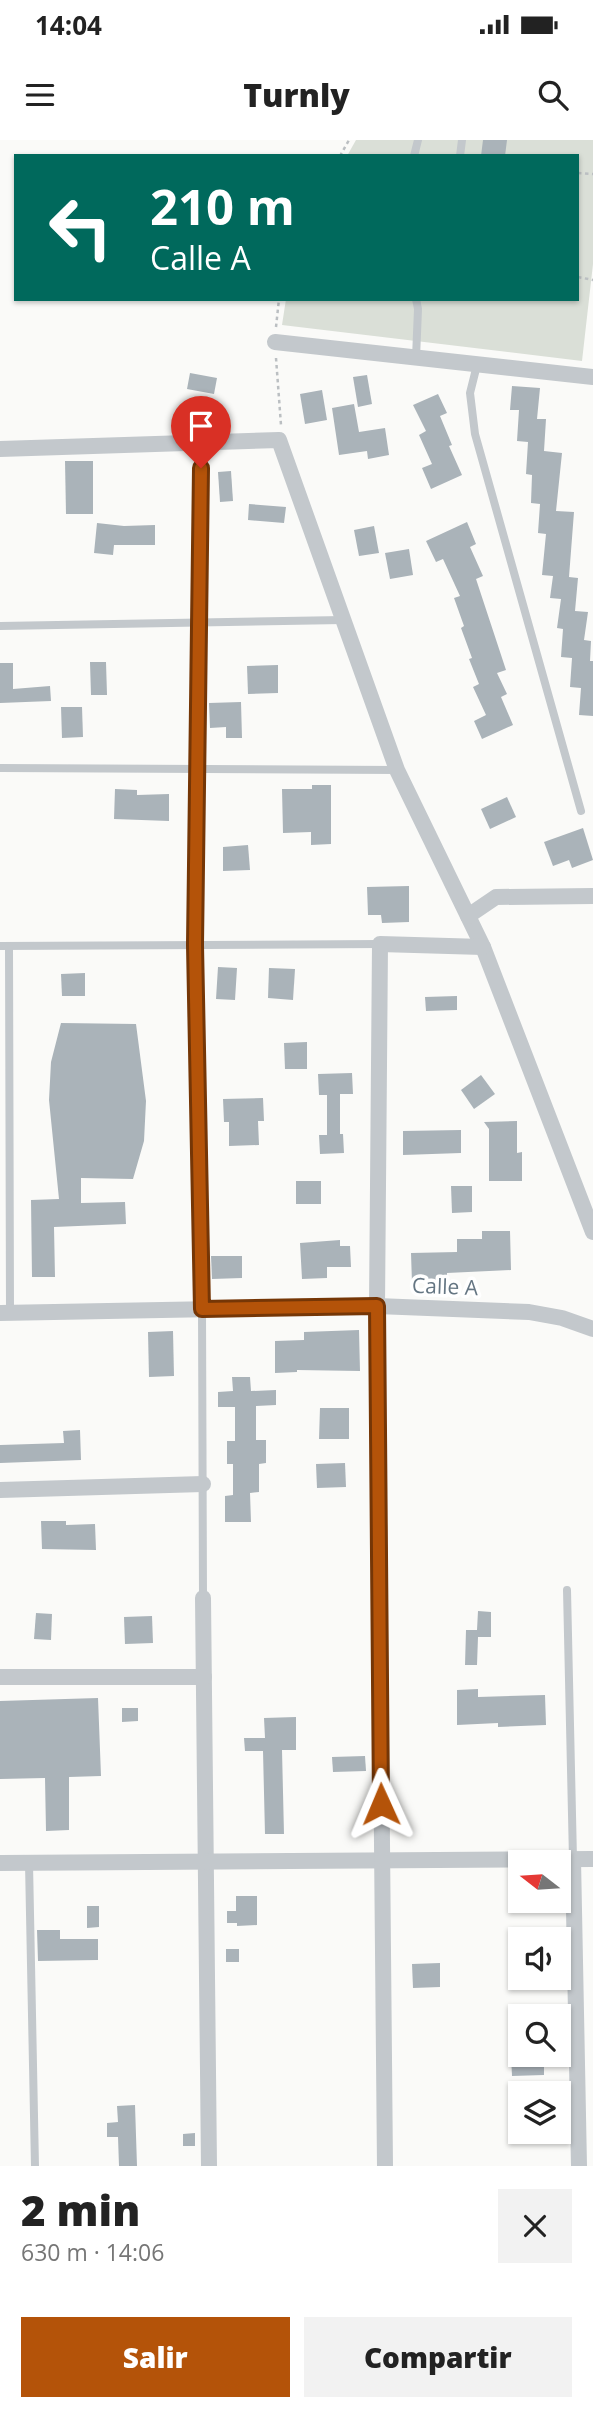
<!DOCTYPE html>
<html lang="es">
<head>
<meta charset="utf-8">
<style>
  :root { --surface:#fff; --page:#f2f2f2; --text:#222; --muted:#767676; --accent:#b45309 }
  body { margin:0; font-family:"Open Sans",sans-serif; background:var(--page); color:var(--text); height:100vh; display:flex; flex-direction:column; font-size:26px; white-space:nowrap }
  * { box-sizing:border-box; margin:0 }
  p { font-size:23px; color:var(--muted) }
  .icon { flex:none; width:38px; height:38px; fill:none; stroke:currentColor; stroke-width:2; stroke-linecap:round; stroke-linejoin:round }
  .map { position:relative; height:2026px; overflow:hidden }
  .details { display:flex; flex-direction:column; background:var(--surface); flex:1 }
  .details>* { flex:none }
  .banner { position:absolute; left:14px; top:14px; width:565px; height:147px; border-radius:0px; box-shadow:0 2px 5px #0004; background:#00695c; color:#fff; overflow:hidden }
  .needle { width:46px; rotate:287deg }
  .buttons { position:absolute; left:508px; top:1710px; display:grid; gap:14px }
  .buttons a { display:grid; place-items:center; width:63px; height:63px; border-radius:0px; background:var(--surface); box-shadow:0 2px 5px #0004; font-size:35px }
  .pin { position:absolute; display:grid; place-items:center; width:60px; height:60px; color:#fff; margin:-72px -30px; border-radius:50% 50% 50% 0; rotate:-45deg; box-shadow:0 0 7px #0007 }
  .pin .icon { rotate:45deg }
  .me { position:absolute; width:77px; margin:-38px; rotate:359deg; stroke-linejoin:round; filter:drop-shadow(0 0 5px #0008) }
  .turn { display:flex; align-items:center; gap:24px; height:147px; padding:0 21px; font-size:32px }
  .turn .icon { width:91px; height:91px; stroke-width:2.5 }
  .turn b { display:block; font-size:49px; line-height:60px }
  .round { display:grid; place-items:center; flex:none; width:74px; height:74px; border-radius:0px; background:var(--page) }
  .overview { display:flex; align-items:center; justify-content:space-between; height:119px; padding:0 21px }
  h1 { font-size:42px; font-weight:800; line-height:52px }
  .primary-button { display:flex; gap:14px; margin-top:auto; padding:14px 21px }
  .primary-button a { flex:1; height:80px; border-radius:0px; background:var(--accent); color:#fff; font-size:28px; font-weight:800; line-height:80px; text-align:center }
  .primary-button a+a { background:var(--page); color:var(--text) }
  .status { display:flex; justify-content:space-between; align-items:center; height:49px; padding:0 35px; background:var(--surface); direction:ltr }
  .status svg { height:19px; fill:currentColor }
  header { display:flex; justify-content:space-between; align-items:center; height:91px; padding:0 21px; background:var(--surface); font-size:32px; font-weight:800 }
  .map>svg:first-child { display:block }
</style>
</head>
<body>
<div class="status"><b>14:04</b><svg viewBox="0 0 49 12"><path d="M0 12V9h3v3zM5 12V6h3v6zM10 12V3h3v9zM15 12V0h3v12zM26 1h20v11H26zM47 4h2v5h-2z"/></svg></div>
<header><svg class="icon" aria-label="menu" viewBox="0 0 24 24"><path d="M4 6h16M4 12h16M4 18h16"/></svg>Turnly<svg class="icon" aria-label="search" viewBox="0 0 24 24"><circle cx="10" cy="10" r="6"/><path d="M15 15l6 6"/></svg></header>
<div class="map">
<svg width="593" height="2026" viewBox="0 0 593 2026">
  <rect width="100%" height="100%" fill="#fafaf8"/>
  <path fill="#dadfd7" d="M356,0h237v124l-11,97 -300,-36 4,-26h292v-143h-231z"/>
  <g fill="#aab3b9">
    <path d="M483,0h24l-2,16h-24z"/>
    <path d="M190,233l27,5 -3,16 -27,-5z"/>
    <path d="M367,235l5,29 -14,3 -5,-30z"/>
    <path d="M512,246l28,2 -3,31h9l-2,32 18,2 -6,58 18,1 -5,65 9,1 -3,33 13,1 -4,28 7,1 -1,20h3v55l-14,-1 2,-27 -11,-1 2,-29 -11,-1 2,-28 -6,-1 4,-29 -11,-1 3,-22 -11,-1 4,-41 -8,-1 2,-29 -9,-1 1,-28 -6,-1 2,-32 -11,-1 2,-31h-9z"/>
    <path d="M322,250l5,30 -22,4 -5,-30z"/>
    <path d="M438,254l9,19 -7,3 12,29 -3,1 13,29 -31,14 -9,-21 10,-4 -13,-29 7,-4 -13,-26z"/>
    <path d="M354,264l5,28 26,-4 4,27 -21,4 -1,-8 -28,4 -7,-47z"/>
    <path d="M65,321h28v53h-27z"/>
    <path d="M231,331l2,30 -13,1 -2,-30z"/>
    <path d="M249,364l37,3 -2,16 -36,-3z"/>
    <path d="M467,382l9,22 -6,3 13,29 -7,3 30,91 -9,3 10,21 -6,3 12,28 -31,14 -8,-18 12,-6 -13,-28 6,-3 -10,-25 3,-1 -11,-30 3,-2 -10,-28 6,-2 -17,-37 -7,3 -10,-21z"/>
    <path d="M97,383l27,3 31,-1v20h-41l-1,10 -19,-2z"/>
    <path d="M374,386l5,27 -20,3 -5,-26z"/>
    <path d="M409,409l4,26 -23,4 -5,-26z"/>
    <path d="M90,522h16l1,33h-16z"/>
    <path d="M0,523h13v26l37,-3 1,15 -51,2z"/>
    <path d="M278,525v28l-30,1 -1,-28z"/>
    <path d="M241,562l1,36h-16v-11l-16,1 -1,-25z"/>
    <path d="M61,567h21l1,30 -21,1z"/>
    <path d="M312,645h19v59l-20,1v-13l-28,1 -1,-44h30z"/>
    <path d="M115,649l22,1v5l32,-1v27l-55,-2z"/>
    <path d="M507,657l9,20 -26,12 -9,-20z"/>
    <path d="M583,688l10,32 -21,8 -3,-8 -16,6 -9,-24z"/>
    <path d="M248,705l2,25 -27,1v-24z"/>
    <path d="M409,746v36l-27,1 -1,-8h-13l-1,-28z"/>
    <path d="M218,827l19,1 -2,32 -19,-1z"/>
    <path d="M269,828l26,1 -2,31 -25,-2z"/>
    <path d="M85,833v23h-23l-1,-22z"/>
    <path d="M457,856v14l-31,1 -1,-14z"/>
    <path d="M61,883l75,1 10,77 -2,40 -11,38 -52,-1v25l44,-1 1,22 -72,3 1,50h-23l-1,-77 28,-1 -10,-99 2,-38z"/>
    <path d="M307,902v27h-22l-1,-26z"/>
    <path d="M352,933l1,21h-13v40h3l1,19 -24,1 -1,-19h8v-40h-8l-1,-21z"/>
    <path d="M481,935l14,19 -21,15 -13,-19z"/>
    <path d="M263,958l1,23h-6l1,24 -30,1v-24h-5l-1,-23z"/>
    <path d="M517,981v32l5,-1v29h-33v-52l-5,-7z"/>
    <path d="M461,990v23l-58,2v-24z"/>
    <rect x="296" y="1041" width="25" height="23"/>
    <path d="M451,1046h21v26l-20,1z"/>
    <path d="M482,1091h28l1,39 -64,3v9l-35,1 -1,-30 46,-1v-13h25z"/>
    <path d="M340,1100v6h10l1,21h-24v11l-25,1 -2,-36z"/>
    <path d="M211,1116h31v22l-30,1z"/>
    <path d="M359,1190l1,41 -63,-1v2l-22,1v-32l29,-1v-8z"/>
    <path d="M173,1191l1,45 -25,1 -1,-45z"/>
    <path d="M232,1237h18l1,14 25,-1v15l-20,1v34h10v23l-7,1v28l-9,1 1,29h-26v-26l8,-1v-31h-6v-23h8v-34h-17v-15l15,-1z"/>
    <path d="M320,1268h29v31h-30z"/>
    <path d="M80,1290l1,30 -81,3v-18l64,-2 -1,-12z"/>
    <path d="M345,1323l1,24 -29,1 -1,-24z"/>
    <path d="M41,1381h25v4l29,-1 1,26 -54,-1z"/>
    <path d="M478,1471l13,1v25h-13l-1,28h-12l1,-35h11z"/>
    <path d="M36,1473l16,1 -1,26 -17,-1z"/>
    <path d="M152,1476l1,27 -28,1 -1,-27z"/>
    <path d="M478,1549v8l67,-2 1,30 -48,2v-4l-41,2v-35z"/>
    <path d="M98,1558l3,78 -32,1v53l-23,1 -1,-53 -45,1v-78z"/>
    <path d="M122,1568h16v13l-16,1z"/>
    <path d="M296,1577v33h-14l2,84h-19l-2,-83h-18l-1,-13h21l-1,-20z"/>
    <path d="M365,1616l1,15 -33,1 -1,-15z"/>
    <path d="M236,1756h21v29l-20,1v-3h-10v-12h9z"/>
    <path d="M87,1766h12v21l-12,1z"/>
    <path d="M37,1790h23v9h38v21l-60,1z"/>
    <rect x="226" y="1809" width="13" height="13"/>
    <path d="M440,1823v24l-27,1 -1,-24z"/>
    <path d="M511,1914h33v21l-32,1z"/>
    <path d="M135,1965l2,61h-18l-1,-29h-11v-14l11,-1 -1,-16z"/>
    <path d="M195,1993v13h-12v-12z"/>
  </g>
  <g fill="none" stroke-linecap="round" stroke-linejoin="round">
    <g stroke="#bbbfc2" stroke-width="2.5" stroke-dasharray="3.5 3.5" stroke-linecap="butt">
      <path d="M340,16l9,-16"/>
      <path d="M578,33l15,1"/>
      <path d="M578,137l15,3"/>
      <path d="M276,187l3,-28"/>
      <path d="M276,218l5,67"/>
    </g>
    <g stroke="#c3c8cc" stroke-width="8">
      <path d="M414,16l4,-16"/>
      <path d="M460,16l2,-16"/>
      <path d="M416,159l2,10 -2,49"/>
      <path d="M477,225l-7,28 5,41 106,377"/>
      <path d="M201,303l-6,502 7,364 1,289"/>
      <path d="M0,486l343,-6"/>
      <path d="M0,628l397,2"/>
      <path d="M0,806l380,-2"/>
      <path d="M9,806l1,366"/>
      <path d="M567,1450l6,269"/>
      <path d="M29,1723l6,303"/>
    </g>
    <g stroke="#c3c8cc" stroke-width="16">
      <path d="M275,202l318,35"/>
      <path d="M0,309l279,-9 118,330 86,177 110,285"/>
      <path d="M468,776l28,-19 97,-1"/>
      <path d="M0,1173l377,-7 152,6 33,6 31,11"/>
      <path d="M0,1350l203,-6"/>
      <path d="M203,1458l6,568"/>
      <path d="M0,1537h204"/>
      <path d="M573,1719l6,307"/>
      <path d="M0,1723l593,-4"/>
      <path d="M385,2026l-8,-860 3,-362 103,3"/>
    </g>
  </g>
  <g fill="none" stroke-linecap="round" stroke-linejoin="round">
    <defs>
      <path id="route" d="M201,328l-6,477 7,364 175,-3 4,498"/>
    </defs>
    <use href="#route" stroke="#753606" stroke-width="18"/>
    <use href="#route" stroke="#b45309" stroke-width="12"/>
  </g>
  <g text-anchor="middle" stroke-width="7" stroke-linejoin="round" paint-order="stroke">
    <g font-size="21" fill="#657683" stroke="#fff">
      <text transform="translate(445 1147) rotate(2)" y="7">Calle A</text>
    </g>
  </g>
</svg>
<div class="buttons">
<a><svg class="needle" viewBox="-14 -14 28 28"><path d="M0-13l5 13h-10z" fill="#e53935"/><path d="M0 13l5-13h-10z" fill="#767676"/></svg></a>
<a><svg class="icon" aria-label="sound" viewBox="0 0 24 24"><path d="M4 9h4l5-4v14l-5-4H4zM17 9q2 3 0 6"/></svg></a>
<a><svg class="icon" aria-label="search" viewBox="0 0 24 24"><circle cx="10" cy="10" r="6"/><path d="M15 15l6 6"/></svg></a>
<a><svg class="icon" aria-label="layers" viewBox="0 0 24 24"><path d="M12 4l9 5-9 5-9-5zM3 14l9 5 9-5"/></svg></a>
</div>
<div class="pin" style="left:201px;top:328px;background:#d93025"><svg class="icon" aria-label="arrive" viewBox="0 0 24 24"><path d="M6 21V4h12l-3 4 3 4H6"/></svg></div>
<svg class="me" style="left:381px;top:1664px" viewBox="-20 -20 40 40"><path d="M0-17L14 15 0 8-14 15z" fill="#b45309" stroke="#fff" stroke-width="4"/></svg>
<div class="banner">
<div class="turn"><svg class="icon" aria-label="left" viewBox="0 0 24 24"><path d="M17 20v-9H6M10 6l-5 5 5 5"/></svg><div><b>210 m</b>Calle A</div></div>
</div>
</div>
<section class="details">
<div class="overview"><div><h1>2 min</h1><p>630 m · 14:06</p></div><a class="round"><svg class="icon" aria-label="close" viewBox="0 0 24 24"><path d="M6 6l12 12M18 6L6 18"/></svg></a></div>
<div class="primary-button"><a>Salir</a><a>Compartir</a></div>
</section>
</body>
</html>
